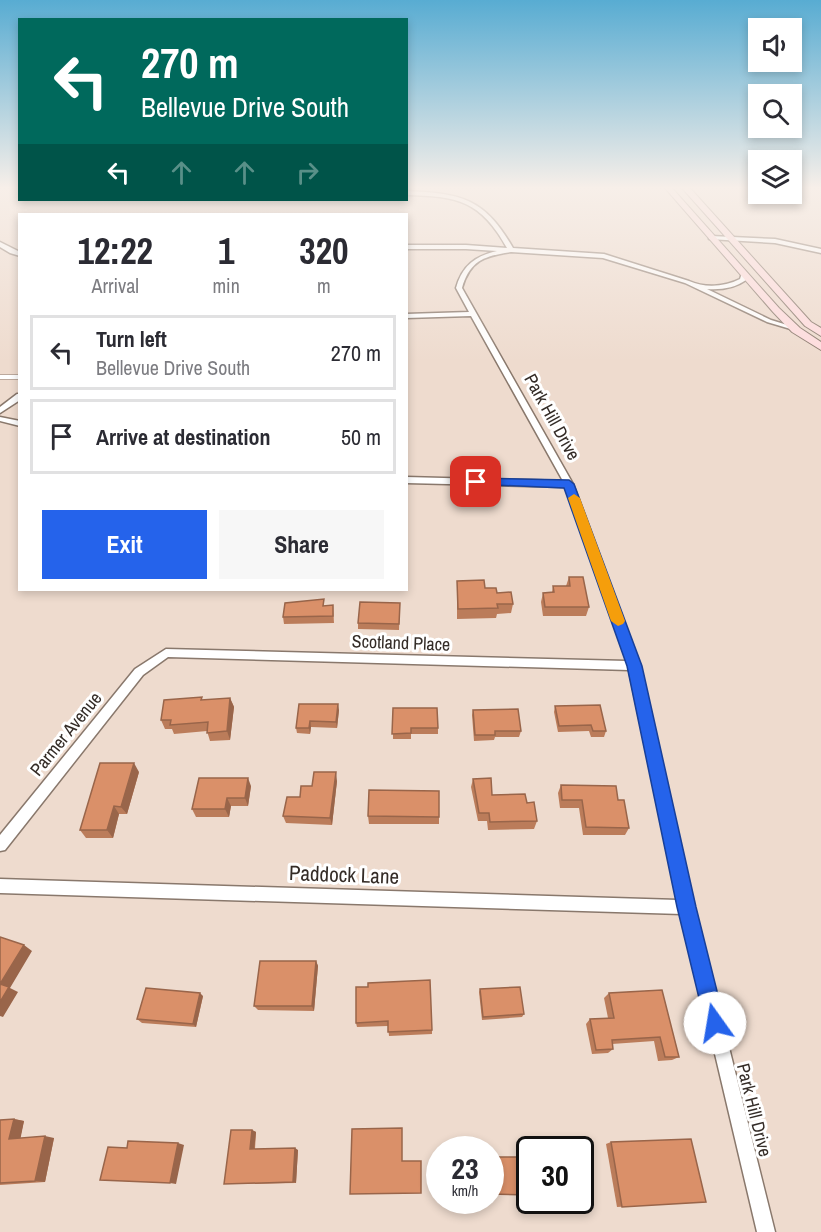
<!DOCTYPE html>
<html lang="en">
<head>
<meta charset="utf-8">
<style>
  :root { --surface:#fff; --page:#f7f7f7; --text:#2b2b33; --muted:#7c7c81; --line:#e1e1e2; --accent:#2563eb }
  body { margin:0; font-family:"Archivo Narrow",sans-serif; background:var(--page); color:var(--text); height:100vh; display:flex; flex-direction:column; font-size:22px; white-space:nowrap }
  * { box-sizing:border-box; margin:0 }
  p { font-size:20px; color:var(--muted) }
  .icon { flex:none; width:33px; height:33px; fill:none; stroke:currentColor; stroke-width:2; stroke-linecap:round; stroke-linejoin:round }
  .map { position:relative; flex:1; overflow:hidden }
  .drawer { position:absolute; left:18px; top:213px; width:390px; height:378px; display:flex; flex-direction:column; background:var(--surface); border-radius:0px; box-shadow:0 3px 9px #0003 }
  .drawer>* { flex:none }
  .guide { position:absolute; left:18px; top:18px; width:390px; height:183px; border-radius:0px; box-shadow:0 3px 9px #0003; background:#00695c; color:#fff; overflow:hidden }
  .tools { position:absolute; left:748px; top:18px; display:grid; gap:12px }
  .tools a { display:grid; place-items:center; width:54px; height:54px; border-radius:0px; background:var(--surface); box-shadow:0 3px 9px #0003; font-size:30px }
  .speed { position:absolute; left:426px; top:1136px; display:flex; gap:12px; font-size:30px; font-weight:700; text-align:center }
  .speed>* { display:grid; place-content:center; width:78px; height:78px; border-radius:50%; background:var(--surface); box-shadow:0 3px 9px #0003; line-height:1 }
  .speed small { font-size:15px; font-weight:400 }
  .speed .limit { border:3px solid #111; border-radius:9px; background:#fff; color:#111 }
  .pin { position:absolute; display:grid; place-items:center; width:51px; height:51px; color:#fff; margin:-26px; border-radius:12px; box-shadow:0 3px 9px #0006 }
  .me { position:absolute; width:66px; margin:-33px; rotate:347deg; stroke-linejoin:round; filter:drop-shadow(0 0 4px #0008) }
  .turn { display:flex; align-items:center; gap:21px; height:126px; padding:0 24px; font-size:27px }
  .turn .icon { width:78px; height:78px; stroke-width:2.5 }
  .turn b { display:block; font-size:42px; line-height:51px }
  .lanes { display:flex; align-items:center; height:57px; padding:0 24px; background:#0003; justify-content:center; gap:30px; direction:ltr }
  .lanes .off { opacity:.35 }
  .eta { display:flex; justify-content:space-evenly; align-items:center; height:102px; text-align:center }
  .eta b { font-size:36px; font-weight:700; line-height:42px }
  .button { display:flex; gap:12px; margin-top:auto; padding:12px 24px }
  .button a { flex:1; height:69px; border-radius:0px; background:var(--accent); color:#fff; font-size:24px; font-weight:700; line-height:69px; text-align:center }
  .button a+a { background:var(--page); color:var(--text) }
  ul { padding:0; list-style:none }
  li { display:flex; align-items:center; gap:18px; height:75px; margin:0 12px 9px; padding:0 12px; border:3px solid var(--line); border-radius:0px }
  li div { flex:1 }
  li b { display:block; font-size:22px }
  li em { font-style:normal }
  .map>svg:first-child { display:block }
</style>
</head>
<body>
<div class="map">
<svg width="821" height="1232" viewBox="0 0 821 1232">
  <rect width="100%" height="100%" fill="#eedbce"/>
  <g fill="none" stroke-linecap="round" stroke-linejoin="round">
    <defs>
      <path id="lane" d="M0,377h20"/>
      <g id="street">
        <path d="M406,191c56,2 79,8 107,57l91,6 85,27c16,7 35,6 51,-2l2,-6h4v7c-11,8 -25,10 -39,9l64,31 26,8 -3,2 -27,-8 -82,-39 -82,-25 -92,-6c-26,4 -41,8 -49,36l111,196 67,182 54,241 81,325h-18l-75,-318 -682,-21v-14l678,21 -49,-230 -461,-13 -25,18 -138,175 -5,1v-16l135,-166 31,-20 461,12 -61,-174 -160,-4v-6l157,4 -92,-165 -65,2v-4l63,-2 -13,-24c6,-22 19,-32 41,-37l-31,-2h-60v-4h60l41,3c-26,-47 -49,-52 -101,-53z"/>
        <path d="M711,236l64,3 46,10v4l-46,-10 -66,-4v-2z"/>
        <path d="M0,242l20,10v4l-10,-3 -10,-6z"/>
        <path d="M17,394h3v6l-20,13v-6z"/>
        <path d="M0,417l20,4v5l-20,-5z"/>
      </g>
      <g id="secondary">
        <path d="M665,188h7l107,120 21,20 21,14v8l-29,-18 -19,-20z"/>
        <path d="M682,188h8l121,134 10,6v8l-16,-10z"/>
      </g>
    </defs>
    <use href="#lane" stroke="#89786c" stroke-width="5"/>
    <use href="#street" stroke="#89786c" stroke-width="3"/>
    <use href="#secondary" stroke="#89786c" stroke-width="2"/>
    <use href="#lane" stroke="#fff" stroke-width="4"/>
    <use href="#street" fill="#fff" fill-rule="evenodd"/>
    <use href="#secondary" fill="#fedcdd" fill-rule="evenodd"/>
  </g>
  <g fill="#bb7c5a">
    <path d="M569,577l20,30 -3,9h-43l-2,-14 2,-9 9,-1 1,-6h13z"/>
    <path d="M457,581l28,7 12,5 16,11 -2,9 -14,1 -1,4 -39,1z"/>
    <path d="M400,603l-1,27 -41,-1v-6z"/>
    <path d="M333,605l1,18 -50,1 -1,-7 42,-11z"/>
    <path d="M230,698l4,9 -4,33 -20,1 -3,-10 -33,3 -2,-5h-7l-4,-9 42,-20z"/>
    <path d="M299,704l40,6 -2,18 -26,-1 -1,7 -13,-1 -1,-5z"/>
    <path d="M555,706l51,25 -2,6h-13l-2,-6 -31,1 -4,-20z"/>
    <path d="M393,708l45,20v6h-27v5h-18z"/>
    <path d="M473,710l48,21 -2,6h-24l-1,3 -20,1 -2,-26z"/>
    <path d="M139,772l-12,42h-8l-6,24h-27l-6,-8z"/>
    <path d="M473,779l19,16 35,8 10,18 -3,8 -46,1 -1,-9h-9l-7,-34z"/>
    <path d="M337,781l-5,44 -46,-2 -3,-7 17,-19 12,-11z"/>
    <path d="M561,785l57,15 11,28 -4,7h-42l-4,-27h-19l-2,-15z"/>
    <path d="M251,786l-3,20h-17l-2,11h-33l-4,-8z"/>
    <path d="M368,816l71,1v7h-70z"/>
    <path d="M316,961l2,5 -4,45 -56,-1 -4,-4z"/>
    <path d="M356,987l76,43v4l-43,2 -1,-10 -31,1 -1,-4z"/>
    <path d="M480,989l44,25 -2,3 -40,3 -3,-28z"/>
    <path d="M662,990l17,67 -7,3 -14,1 -4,-20 -42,3 1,5 -5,4 -16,1 -6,-30 4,-5 18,-1 -4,-20 5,-5z"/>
    <path d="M203,996l-7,31 -54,-4 -5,-4z"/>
    <path d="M14,1119l10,2 -4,17h34l-9,44 -45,3v-65z"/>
    <path d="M252,1130l4,2 -1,17 43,1 -2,33 -67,1h-5z"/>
    <path d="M611,1142l95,60 -89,5 -11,-63z"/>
  </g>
  <g fill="#99654a">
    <path d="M230,698l4,9 -4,33 -3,-9z"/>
    <path d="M338,704l1,6 -2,18 -1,-6z"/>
    <path d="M310,721l1,6 -1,7 -1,-6z"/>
    <path d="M134,763l5,9 -12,42 -6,-7z"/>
    <path d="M336,772l1,9 -5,44 -2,-7z"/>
    <path d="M248,778l3,8 -3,20 -3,-8z"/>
    <path d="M227,798l4,8 -2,11 -4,-8z"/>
    <path d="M114,806l5,8 -6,24 -6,-8z"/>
    <path d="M24,945l8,6 -22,37 8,4 -15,25 -3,-1v-32z"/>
    <path d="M316,961l2,5 -4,45 -2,-5z"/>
    <path d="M200,993l3,3 -7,31 -3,-3z"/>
    <path d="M14,1119l10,2 -4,20 -11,-2z"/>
    <path d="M252,1130l4,2 -2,19 -4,-2z"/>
    <path d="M45,1136l9,2 -9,44 -10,-1z"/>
    <path d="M178,1143l6,2 -8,39 -6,-1z"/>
    <path d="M295,1148l3,2 -2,33 -3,-1z"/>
  </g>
  <g fill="#da9069" stroke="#99654a" stroke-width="1.5">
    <path d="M569,577h14l6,30h-44l-2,-14 11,-1 -1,-6h17z"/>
    <path d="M484,580l1,8h11l1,5 14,-1 2,12h-16l1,4 -40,1 -1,-28z"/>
    <path d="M324,599l-1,7 10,-1v11l-50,1 2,-14z"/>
    <path d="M360,602l40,1 -1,21 -41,-1z"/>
    <path d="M202,697l-1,3 29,-2 -3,33 -20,2 1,-11 -38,3 1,-5h-10l3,-20z"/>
    <path d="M299,704h39l-2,18 -26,-1 -1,7h-13z"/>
    <path d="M600,705l6,26h-13l-2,-6 -32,1 -4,-20z"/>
    <path d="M393,708h44l1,20h-27v5l-19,1z"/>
    <path d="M518,709l3,22h-26v4h-20l-2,-25z"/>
    <path d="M100,763h34l-13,44 -7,-1 -7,24h-27z"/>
    <path d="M314,772h22l-6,46 -47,-2 4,-19h13l1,-11h11z"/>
    <path d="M199,778h49l-3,20h-18l-2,11h-33z"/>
    <path d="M491,778l1,17 33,-1 2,9 7,-1 3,19 -47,1 -1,-9h-10l-6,-34z"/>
    <path d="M561,785l55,1 2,14h6l5,28 -43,-1 -4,-27h-20z"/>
    <path d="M369,790l70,1v26l-71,-1z"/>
    <path d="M0,937l24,8 -24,39 9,3 -9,15z"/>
    <path d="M260,961h56l-4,45h-58z"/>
    <path d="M430,980l2,50 -44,2v-11l-32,2v-36h12v-4z"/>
    <path d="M520,987l4,27 -41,3 -3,-28z"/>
    <path d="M146,988l54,5 -7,31 -56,-5z"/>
    <path d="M662,990l17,67h-14l-5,-20 -48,3 1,9 -17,1 -6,-31 24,-1 -5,-25z"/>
    <path d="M14,1119l-5,20 36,-3 -10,45 -35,2v-63z"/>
    <path d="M402,1128v33h19v32l-71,1 2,-65z"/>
    <path d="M231,1130h21l-2,19 45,-1 -2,34 -69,2z"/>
    <path d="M691,1139l15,63 -84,5 -11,-65z"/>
    <path d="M128,1141l50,2 -8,40 -70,-3 8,-33 19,1z"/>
    <path d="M490,1157h40v38l-40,-1z"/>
  </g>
  <linearGradient id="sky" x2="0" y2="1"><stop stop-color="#58acd2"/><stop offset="0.52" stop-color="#f7efe9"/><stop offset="1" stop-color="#f7efe9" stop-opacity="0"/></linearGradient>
  <rect width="821" height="361" fill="url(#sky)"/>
  <path fill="#2563eb" stroke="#184099" stroke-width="1.5" d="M476,478l93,2 5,4 68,182 54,241 29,116 -3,7 -7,3 -7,-3 -3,-7 -28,-116 -50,-241 -63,-178 -92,-4 -2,-2z"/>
  <path fill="#f59e0b" d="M574,494l6,4 45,123 -2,3 -5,2 -7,-5 -43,-123z"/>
  <g text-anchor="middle" stroke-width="6" stroke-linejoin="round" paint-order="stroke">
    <g font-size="18" fill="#342c27" stroke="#fff">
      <text transform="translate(552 417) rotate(61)" y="6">Park Hill Drive</text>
      <text transform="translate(401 643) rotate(2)" y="6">Scotland Place</text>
      <text transform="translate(66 734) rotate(-51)" y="6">Parmer Avenue</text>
      <text transform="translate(754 1110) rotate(76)" y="6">Park Hill Drive</text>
    </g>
    <g font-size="21" fill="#342c27" stroke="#fff">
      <text transform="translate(344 875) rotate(2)" y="7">Paddock Lane</text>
    </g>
  </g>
</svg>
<div class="tools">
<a><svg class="icon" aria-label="sound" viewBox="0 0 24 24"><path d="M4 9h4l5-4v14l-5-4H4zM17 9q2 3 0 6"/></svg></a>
<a><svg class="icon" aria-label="search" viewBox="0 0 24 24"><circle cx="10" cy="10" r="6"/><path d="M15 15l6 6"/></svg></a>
<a><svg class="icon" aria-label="layers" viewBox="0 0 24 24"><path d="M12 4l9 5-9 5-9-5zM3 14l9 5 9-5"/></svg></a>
</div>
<div class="speed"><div>23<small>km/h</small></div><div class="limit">30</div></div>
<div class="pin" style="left:476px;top:482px;background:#d93025"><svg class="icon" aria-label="arrive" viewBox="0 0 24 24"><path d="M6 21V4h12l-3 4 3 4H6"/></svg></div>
<svg class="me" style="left:715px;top:1023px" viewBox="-20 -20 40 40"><circle r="19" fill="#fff"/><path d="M0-13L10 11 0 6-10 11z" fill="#2563eb"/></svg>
<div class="guide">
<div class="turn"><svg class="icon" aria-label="left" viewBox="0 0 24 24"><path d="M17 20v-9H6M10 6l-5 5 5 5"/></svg><div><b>270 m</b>Bellevue Drive South</div></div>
<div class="lanes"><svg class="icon" aria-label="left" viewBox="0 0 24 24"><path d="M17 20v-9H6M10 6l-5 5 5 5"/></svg><svg class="icon off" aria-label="ahead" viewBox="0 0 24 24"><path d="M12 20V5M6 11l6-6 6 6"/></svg><svg class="icon off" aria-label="ahead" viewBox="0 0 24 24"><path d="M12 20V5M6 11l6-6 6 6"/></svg><svg class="icon off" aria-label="right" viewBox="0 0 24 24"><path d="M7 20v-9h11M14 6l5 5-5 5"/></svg></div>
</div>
<section class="drawer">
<div class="eta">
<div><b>12:22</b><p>Arrival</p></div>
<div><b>1</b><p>min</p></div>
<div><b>320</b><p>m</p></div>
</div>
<ul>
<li><svg class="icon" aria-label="left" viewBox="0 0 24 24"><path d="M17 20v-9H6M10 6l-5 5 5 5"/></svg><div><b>Turn left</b><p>Bellevue Drive South</p></div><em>270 m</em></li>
<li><svg class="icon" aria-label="arrive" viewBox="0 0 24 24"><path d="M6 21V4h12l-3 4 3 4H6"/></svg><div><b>Arrive at destination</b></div><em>50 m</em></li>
</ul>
<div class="button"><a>Exit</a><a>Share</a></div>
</section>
</div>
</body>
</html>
